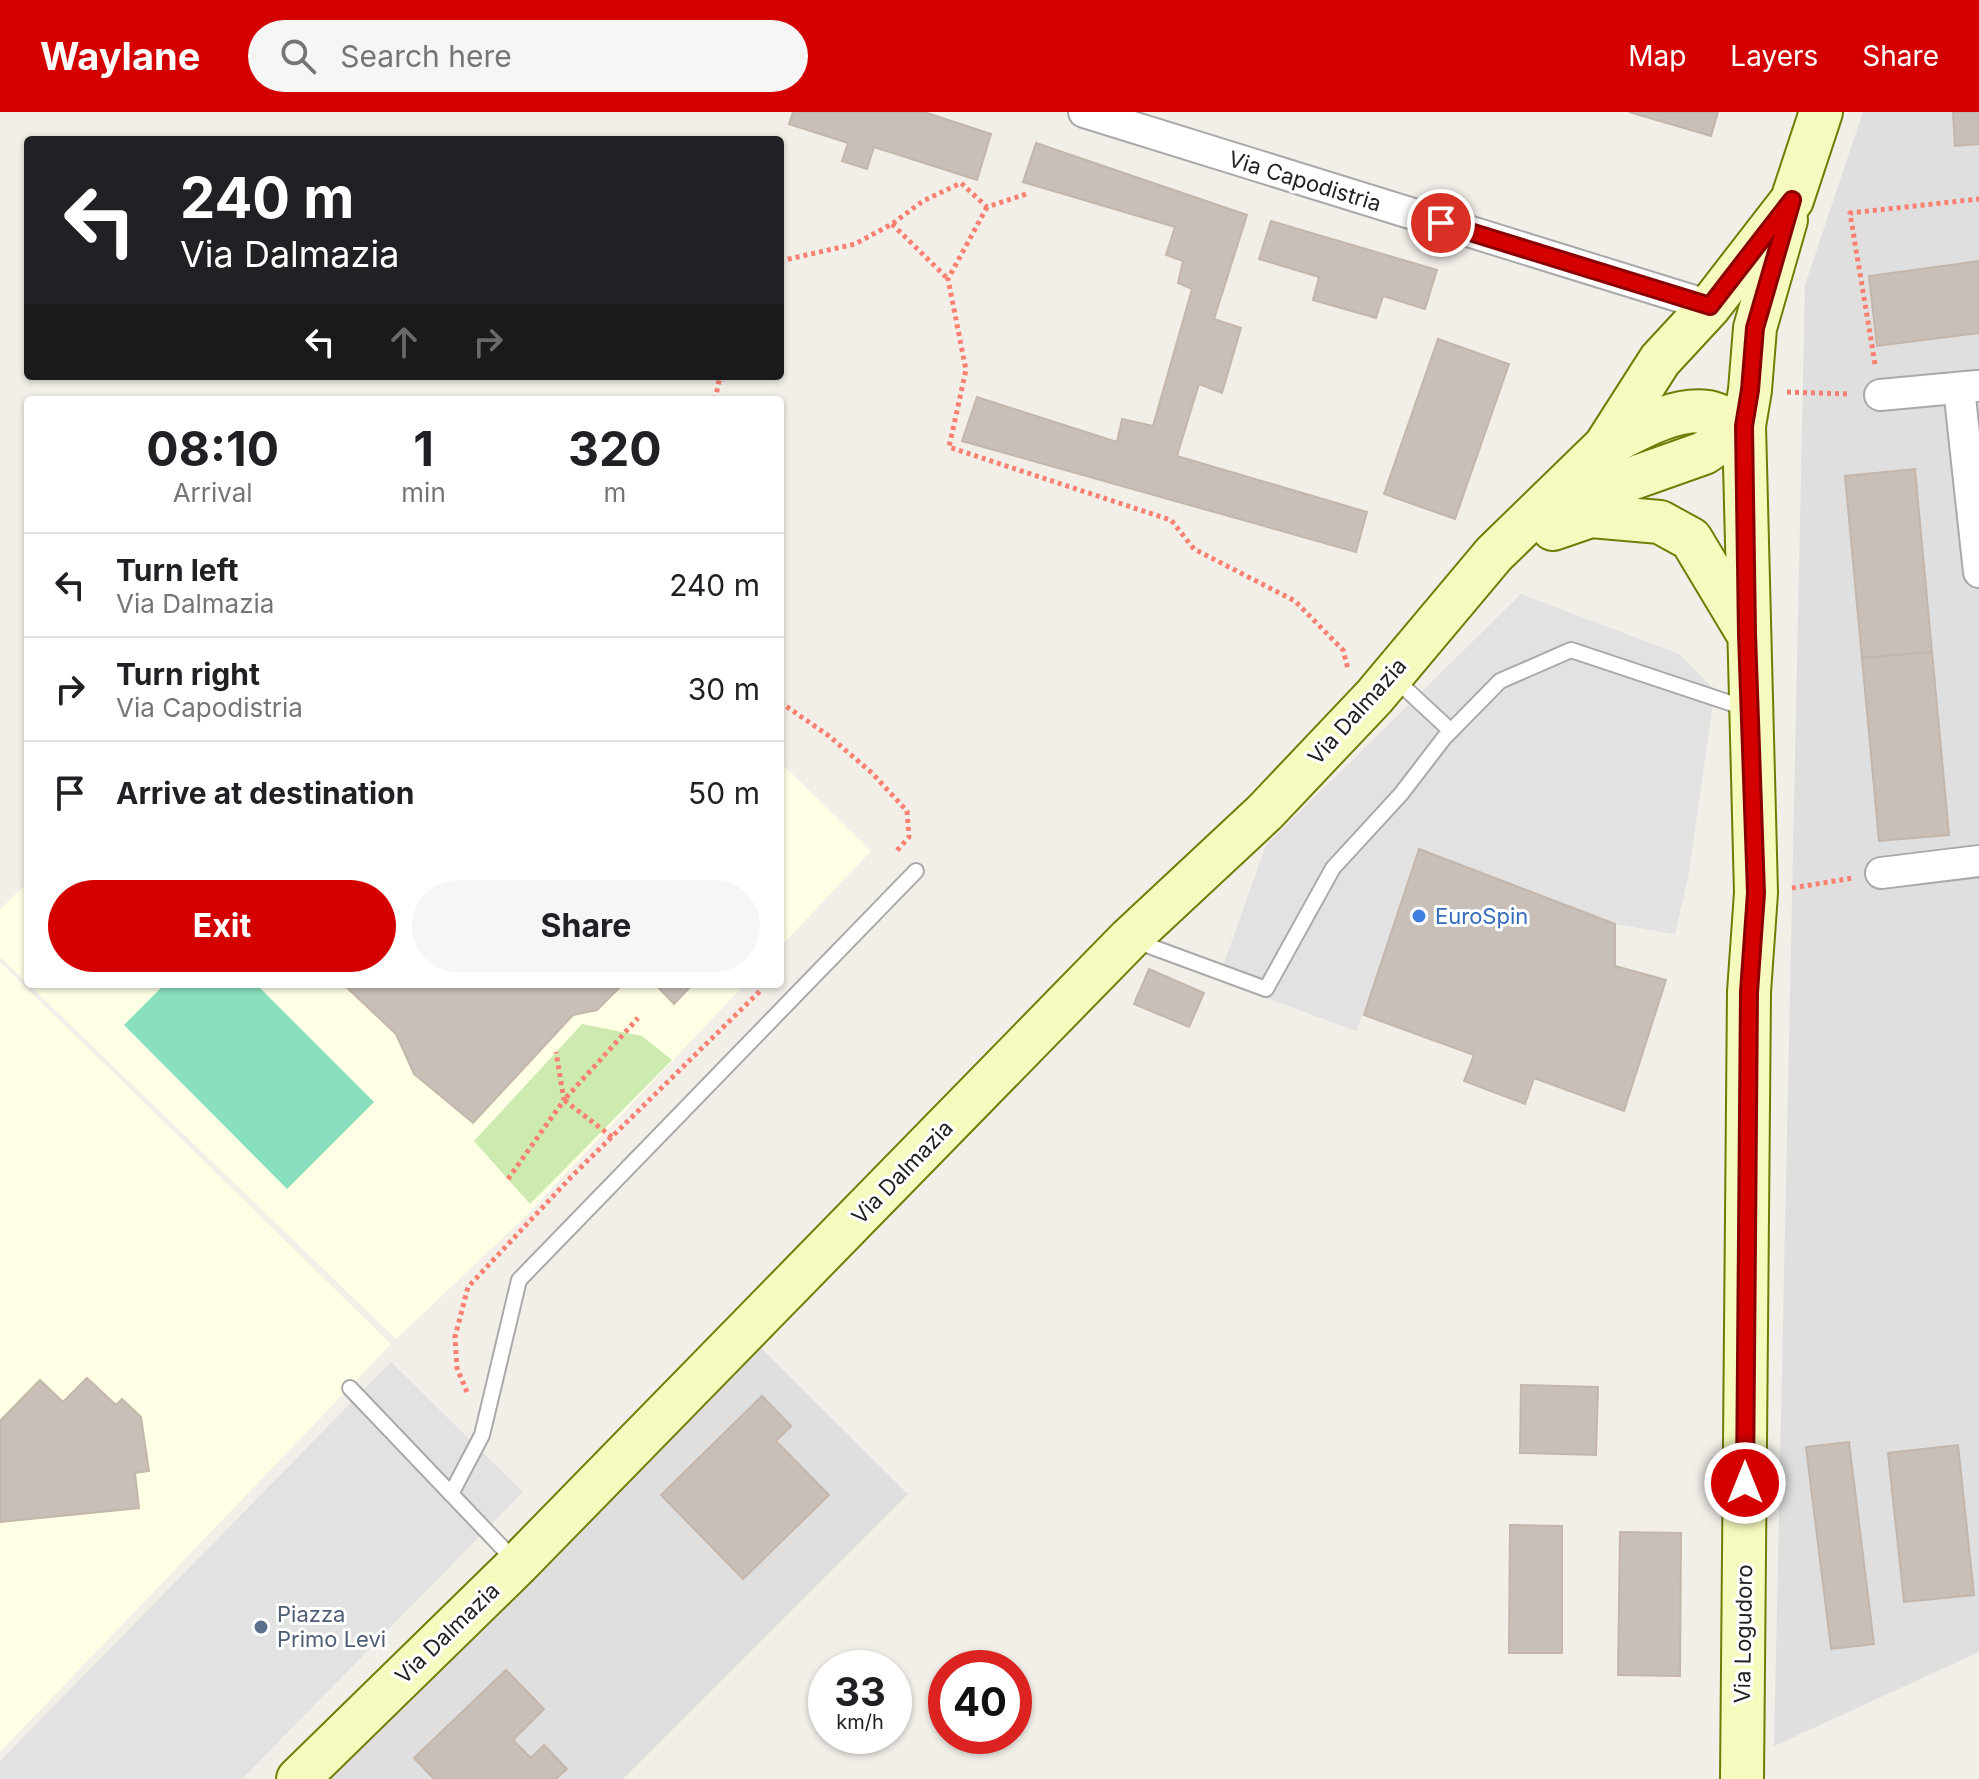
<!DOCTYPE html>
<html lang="en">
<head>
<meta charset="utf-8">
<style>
  :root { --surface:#fff; --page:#f6f6f6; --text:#202124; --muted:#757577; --line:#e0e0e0; --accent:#d40000 }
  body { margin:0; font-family:Inter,sans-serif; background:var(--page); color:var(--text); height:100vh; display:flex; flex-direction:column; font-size:30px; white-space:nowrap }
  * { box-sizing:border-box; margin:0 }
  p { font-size:26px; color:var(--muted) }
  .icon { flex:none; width:44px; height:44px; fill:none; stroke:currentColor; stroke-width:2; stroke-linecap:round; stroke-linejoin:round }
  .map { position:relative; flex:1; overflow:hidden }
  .side { position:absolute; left:24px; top:284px; width:760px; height:592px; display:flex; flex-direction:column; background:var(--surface); border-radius:8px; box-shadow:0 2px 6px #0004 }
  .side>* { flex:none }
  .top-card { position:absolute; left:24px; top:24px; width:760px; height:244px; border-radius:8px; box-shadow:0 2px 6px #0004; background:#202124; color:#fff; overflow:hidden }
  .speed { position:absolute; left:808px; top:1538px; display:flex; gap:16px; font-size:40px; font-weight:700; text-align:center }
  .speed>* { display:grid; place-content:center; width:104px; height:104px; border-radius:50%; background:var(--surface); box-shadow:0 2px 6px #0004; line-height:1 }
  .speed small { font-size:20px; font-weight:400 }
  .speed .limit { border:12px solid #d22; background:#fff; color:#111 }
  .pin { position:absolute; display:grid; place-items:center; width:68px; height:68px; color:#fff; margin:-34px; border:4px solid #fff; border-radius:50%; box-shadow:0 2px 8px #0007 }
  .me { position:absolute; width:88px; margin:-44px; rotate:0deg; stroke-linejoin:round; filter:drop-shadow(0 0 6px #0008) }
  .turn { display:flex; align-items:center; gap:28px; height:168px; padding:0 24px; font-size:36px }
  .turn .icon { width:104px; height:104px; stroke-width:2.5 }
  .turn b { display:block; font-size:56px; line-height:68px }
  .lanes { display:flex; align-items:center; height:76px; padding:0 24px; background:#0003; justify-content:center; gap:40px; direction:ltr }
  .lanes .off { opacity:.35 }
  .eta { display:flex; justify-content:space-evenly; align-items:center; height:136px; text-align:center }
  .eta b { font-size:48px; font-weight:700; line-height:56px }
  .primary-button { display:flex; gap:16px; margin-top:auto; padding:16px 24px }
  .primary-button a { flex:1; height:92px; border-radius:48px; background:var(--accent); color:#fff; font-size:32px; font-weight:700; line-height:92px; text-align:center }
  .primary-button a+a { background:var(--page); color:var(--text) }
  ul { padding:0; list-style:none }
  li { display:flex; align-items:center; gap:24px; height:104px; padding:0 24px; border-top:2px solid var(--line) }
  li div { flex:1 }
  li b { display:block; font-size:30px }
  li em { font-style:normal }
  header { display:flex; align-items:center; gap:48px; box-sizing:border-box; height:112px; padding:0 40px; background:var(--accent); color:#fff }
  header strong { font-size:38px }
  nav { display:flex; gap:44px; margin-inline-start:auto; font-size:28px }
  .search { width:560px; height:72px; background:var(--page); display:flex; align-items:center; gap:20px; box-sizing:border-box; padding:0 28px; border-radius:44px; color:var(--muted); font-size:30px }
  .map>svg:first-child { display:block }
</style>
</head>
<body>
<header>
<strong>Waylane</strong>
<div class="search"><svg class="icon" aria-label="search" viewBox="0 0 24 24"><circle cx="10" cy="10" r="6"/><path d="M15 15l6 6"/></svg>Search here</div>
<nav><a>Map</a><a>Layers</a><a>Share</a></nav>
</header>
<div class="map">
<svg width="1979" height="1667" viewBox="0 0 1979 1667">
  <rect width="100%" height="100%" fill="#f2efe9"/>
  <g fill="#e0dfdf">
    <path d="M1863,0h116v1540l-205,94 31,-1461z"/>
    <path d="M732,1207l176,175 -285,285h-346z"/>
  </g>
  <g fill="#ffffe5">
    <path d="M780,650l91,89 -91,96z"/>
    <path d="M28,770v102h717l-222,235 -127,120 -396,-382v-47z"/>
    <path d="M0,850l391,382 -391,408z"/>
  </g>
  <path fill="#cdebb0" d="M582,912l60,12 30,24 -142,144 -56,-63z"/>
  <path fill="#88e0be" d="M165,872h91l118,118 -87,87 -163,-164z"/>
  <g fill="#e2e2e2">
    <path d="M1521,482l158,60 36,36 -27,188 -13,56 -60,-10 -195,-75 -40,121 -24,61 -138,-51 48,-135z"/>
    <path d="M391,1250l132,130 -281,287h-242v-18z"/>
  </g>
  <g fill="#c7bfb8" stroke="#c4b6ab" stroke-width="2">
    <path d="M793,0h131l67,22 -14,46 -103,-33 -7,22 -25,-8 6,-18 -59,-19z"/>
    <path d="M1629,0h89l-7,24z"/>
    <path d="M1953,0h26v32l-24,2z"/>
    <path d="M1036,31l211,72 -33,104 27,9 -19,65 -23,-9 -22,72 190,56 -11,40 -394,-111 15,-44 140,45 5,-23 31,7 39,-137 -14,-6 5,-22 -17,-6 9,-28 -152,-45z"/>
    <path d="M1271,109l166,49 -12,39 -42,-13 -7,22 -63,-18 6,-23 -60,-18z"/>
    <path d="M1979,149v72l-102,13 -8,-70z"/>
    <path d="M1438,227l71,25 -54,155 -71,-25z"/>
    <path d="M1915,357l17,183 -70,6 -17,-182z"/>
    <path d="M1932,540l17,183 -70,6 -17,-183z"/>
    <path d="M1419,737l196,75v42l51,14 -42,131 -90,-33 -9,26 -61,-23 10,-26 -110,-40z"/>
    <path d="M1149,857l55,24 -15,34 -55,-23z"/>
    <path d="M343,872h280l-26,26 -24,5 -100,108 -59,-49 -18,-40z"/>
    <path d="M655,872h38l-19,20z"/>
    <path d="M87,1266l29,27 6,-6 19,18 8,54 -14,2 4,35 -139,14v-101l40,-41 23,22z"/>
    <path d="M1521,1273l77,2 -2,68 -76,-2z"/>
    <path d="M762,1284l29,30 -15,15 53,54 -86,84 -82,-84z"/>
    <path d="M1849,1330l25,202 -43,5 -25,-202z"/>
    <path d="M1958,1333l16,150 -70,7 -16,-149z"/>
    <path d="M1510,1413l52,1v127h-53z"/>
    <path d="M1620,1420l61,1 -1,143 -62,-1z"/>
    <path d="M506,1558l38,39 -31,31 18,18 13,-13 23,24 -11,10h-122l-20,-21z"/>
  </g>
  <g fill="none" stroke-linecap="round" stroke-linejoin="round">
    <defs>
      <g id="lane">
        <path d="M1394,566l57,53"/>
        <path d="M1133,828l133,49 67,-121 68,-74 43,-56 56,-57 71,-31 177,59"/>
        <path d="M350,1276l165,173"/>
        <path d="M451,1382l31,-59 37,-155 397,-409"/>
      </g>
      <g id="street">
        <path d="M1084,0l626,194"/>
        <path d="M1959,276l20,184"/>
        <path d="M1880,283l97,-9"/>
        <path d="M1881,761l98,-12"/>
      </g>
      <g id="secondary">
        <path d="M1605,334c30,-15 68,-39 103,-34 11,2 24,10 36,14"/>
        <path d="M1559,409l32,-28 113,-40 40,-27"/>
        <path d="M1553,417l38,-13 69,6 31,17 54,90"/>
        <path d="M298,1667l220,-215 611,-625 136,-127 109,-115 120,-143 111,-108 55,-86 50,-54 82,-106 29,-88"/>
        <path d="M1742,1667l7,-787 7,-99 -12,-467 6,-36 5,-62 31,-108"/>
      </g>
    </defs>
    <use href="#lane" stroke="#a9a9a9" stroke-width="18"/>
    <use href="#street" stroke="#a9a9a9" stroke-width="34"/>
    <use href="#secondary" stroke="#707d05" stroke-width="46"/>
    <g stroke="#fa8072" stroke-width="5" stroke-dasharray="4 4" stroke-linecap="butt">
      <path d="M987,95l-39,72 18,91 -17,77 222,73 23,29 101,52 48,49 5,19"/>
      <path d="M892,112l56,55"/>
      <path d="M780,149l75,-17 37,-20 31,-23 38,-18 26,24 39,-13"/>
      <path d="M1875,252l-25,-151 129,-14"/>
      <path d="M1787,280l62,2"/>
      <path d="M715,288l5,-24"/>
      <path d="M780,590l49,34 43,37 35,38 2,26 -14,16"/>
      <path d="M1792,776l61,-10"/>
      <path d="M612,1025l-48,-37 74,-82"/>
      <path d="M508,1067l56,-79 -8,-48"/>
      <path d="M467,1280l-10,-24 -2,-31 13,-50 103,-110 190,-187"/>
    </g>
    <use href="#lane" stroke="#fff" stroke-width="14"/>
    <use href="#street" stroke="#fff" stroke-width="30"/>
    <use href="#secondary" stroke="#f7fabf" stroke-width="42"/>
  </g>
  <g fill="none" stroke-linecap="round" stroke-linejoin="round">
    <defs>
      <path id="route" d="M1441,111l269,83 82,-106 -37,128 -5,62 -6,36 3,208 9,259 -7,99 -4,491"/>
    </defs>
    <use href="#route" stroke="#8a0000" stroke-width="20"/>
    <use href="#route" stroke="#d40000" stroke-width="14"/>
  </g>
  <circle fill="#3f7fe0" stroke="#fff" stroke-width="3" cx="1419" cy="804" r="8"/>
  <circle fill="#5c6f8a" stroke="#fff" stroke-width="3" cx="261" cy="1515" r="8"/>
  <g text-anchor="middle" stroke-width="6" stroke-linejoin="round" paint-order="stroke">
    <g font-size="22" fill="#222" stroke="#fff">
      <text transform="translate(1305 69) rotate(17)" y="8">Via Capodistria</text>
      <text transform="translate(1357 599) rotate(-48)" y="8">Via Dalmazia</text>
      <text transform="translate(902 1060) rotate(-46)" y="8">Via Dalmazia</text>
      <text transform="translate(447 1521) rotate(-44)" y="8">Via Dalmazia</text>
      <text transform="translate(1743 1522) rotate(-89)" y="8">Via Logudoro</text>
    </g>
    <g font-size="22" fill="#366cbe" stroke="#fff" text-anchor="start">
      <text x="1435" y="812">EuroSpin</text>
    </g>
    <g font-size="22" fill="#4e5e75" stroke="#fff" text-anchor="start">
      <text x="277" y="1510">Piazza<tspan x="277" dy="25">Primo Levi</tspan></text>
    </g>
  </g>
</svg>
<div class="speed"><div>33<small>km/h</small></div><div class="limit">40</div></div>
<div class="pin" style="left:1441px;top:111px;background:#d93025"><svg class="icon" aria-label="arrive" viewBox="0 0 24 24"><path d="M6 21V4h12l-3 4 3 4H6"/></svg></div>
<svg class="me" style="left:1745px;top:1371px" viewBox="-20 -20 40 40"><circle r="17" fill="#d40000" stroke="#fff" stroke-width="3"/><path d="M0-11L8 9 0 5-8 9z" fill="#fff"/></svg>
<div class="top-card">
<div class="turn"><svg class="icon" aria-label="left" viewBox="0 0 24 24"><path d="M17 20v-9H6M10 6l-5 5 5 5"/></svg><div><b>240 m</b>Via Dalmazia</div></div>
<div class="lanes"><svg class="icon" aria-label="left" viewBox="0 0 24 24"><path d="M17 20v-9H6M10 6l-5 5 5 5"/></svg><svg class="icon off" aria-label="ahead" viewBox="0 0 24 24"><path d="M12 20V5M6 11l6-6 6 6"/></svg><svg class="icon off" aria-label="right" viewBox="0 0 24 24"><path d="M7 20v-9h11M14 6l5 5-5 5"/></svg></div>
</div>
<section class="side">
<div class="eta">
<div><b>08:10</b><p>Arrival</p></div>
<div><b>1</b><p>min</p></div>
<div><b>320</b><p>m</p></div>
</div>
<ul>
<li><svg class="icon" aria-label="left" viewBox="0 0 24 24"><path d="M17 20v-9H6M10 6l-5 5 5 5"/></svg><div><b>Turn left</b><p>Via Dalmazia</p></div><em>240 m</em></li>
<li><svg class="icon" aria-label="right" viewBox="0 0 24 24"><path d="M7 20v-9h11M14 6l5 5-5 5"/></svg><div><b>Turn right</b><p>Via Capodistria</p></div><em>30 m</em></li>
<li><svg class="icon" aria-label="arrive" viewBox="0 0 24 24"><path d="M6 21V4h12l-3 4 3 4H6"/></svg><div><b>Arrive at destination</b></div><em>50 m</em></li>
</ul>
<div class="primary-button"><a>Exit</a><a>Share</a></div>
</section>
</div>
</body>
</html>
